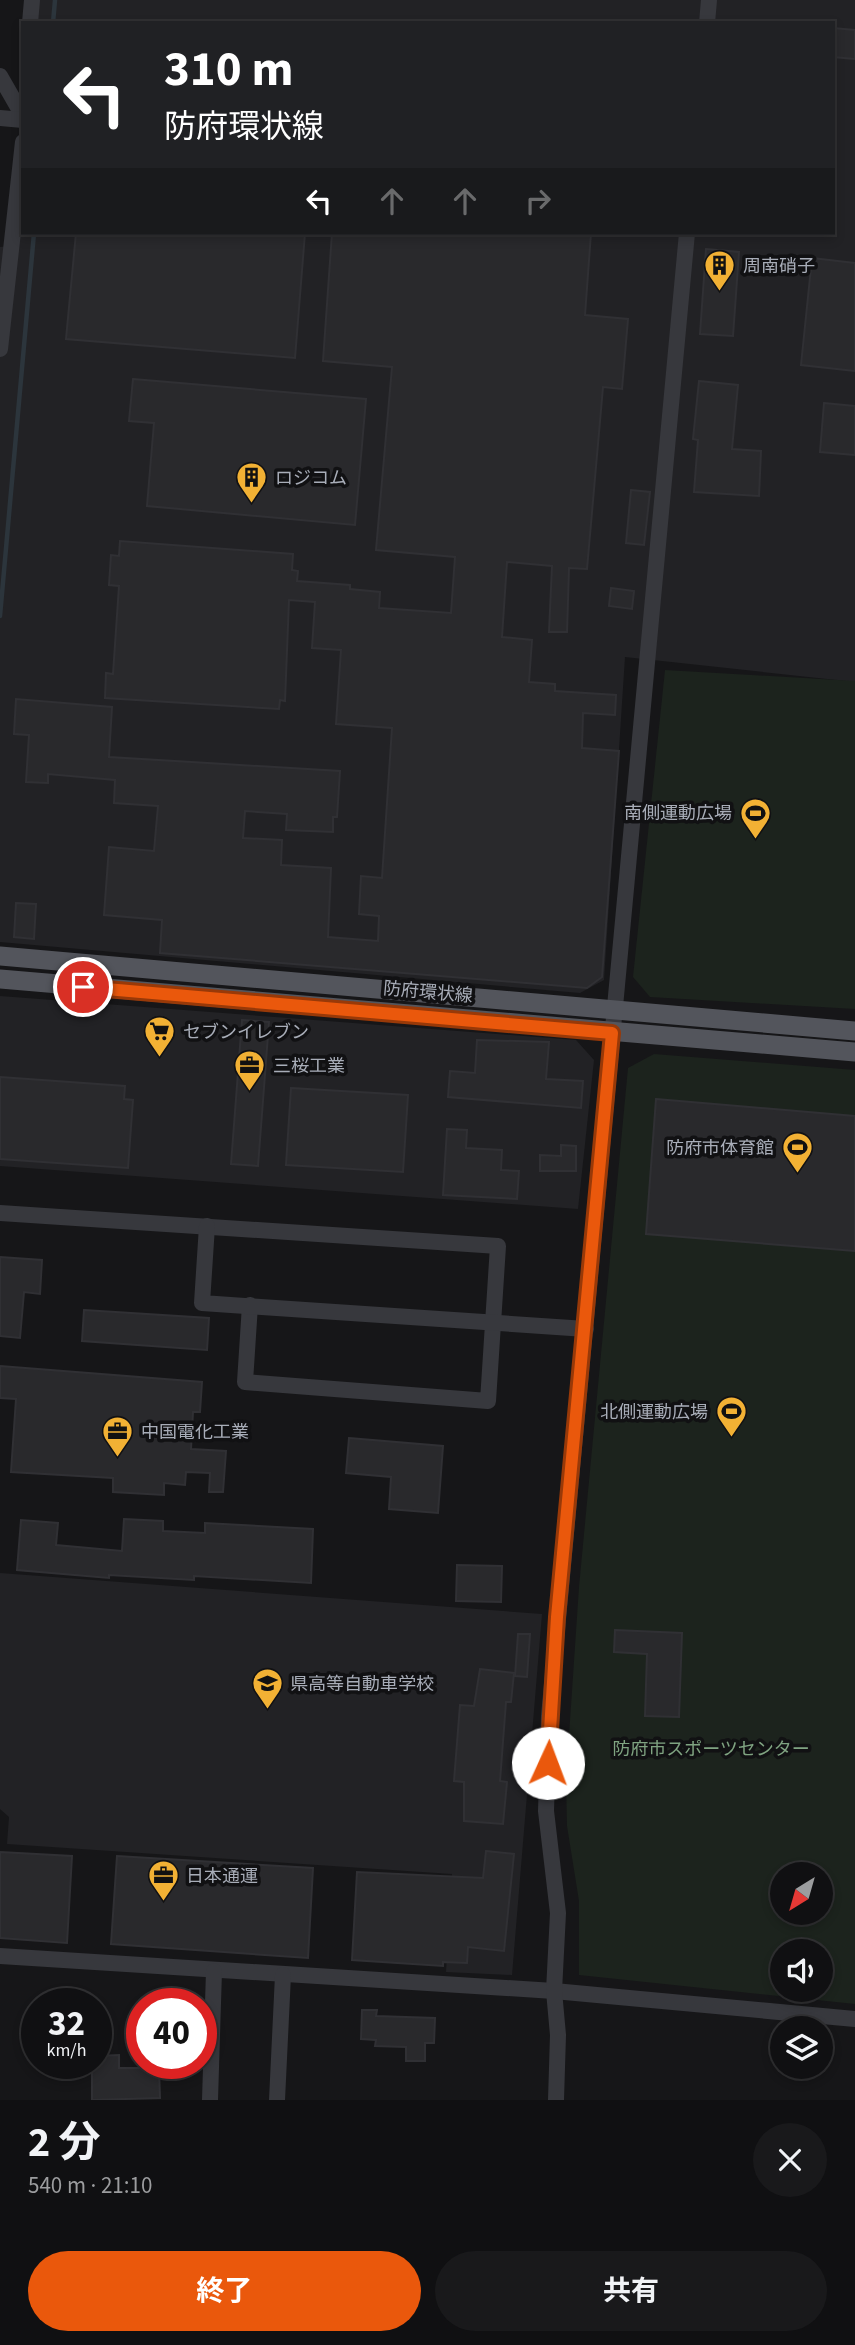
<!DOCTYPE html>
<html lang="ja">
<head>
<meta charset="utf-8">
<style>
  :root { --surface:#101012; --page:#19191b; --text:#f1f3f6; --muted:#9c9d9f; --line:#303032; --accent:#ea580c }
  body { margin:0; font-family:"Source Sans 3","Noto Sans JP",sans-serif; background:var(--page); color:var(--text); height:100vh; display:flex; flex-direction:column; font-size:26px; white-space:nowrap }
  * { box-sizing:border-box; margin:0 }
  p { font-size:23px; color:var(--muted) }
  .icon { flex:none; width:38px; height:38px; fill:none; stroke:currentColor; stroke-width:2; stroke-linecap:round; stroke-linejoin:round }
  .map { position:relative; height:2100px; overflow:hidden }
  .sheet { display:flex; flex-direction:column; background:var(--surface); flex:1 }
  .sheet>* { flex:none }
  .top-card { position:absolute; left:21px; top:21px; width:814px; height:214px; border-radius:0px; box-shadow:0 4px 10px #0003,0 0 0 2px var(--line); background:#202124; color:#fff; overflow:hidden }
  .needle { width:46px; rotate:217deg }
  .fabs { position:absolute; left:770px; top:1862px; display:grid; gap:14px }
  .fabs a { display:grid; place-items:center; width:63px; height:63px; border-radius:50%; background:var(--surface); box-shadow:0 4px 10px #0003,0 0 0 2px var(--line); font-size:35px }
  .speed { position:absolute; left:21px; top:1988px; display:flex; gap:14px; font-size:35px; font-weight:700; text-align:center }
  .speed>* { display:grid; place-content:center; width:91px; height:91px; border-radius:50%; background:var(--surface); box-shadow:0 4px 10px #0003,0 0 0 2px var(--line); line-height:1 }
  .speed small { font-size:18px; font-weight:400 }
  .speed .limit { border:10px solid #d22; background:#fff; color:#111 }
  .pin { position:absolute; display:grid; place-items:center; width:60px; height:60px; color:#fff; margin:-30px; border:4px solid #fff; border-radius:50%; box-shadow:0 2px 7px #0007 }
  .me { position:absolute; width:77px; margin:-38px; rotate:2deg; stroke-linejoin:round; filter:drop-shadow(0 0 5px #0008) }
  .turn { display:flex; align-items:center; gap:24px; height:147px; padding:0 28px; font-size:32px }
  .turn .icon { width:91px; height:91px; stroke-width:2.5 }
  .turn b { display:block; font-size:49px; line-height:60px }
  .lanes { display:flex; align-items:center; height:66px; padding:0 28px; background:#0003; justify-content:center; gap:35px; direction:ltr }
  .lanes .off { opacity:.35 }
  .round { display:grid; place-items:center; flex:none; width:74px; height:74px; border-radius:37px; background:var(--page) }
  .headline { display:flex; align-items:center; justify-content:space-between; height:119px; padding:0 28px }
  h1 { font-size:42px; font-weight:700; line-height:52px }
  .cta { display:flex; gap:14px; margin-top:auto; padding:14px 28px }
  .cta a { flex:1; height:80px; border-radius:42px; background:var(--accent); color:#fff; font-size:28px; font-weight:700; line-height:80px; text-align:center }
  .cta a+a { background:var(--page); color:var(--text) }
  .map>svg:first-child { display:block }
</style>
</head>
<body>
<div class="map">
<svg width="855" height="2100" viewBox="0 0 855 2100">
  <rect width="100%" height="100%" fill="#161618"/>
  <g fill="#222225">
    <path d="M32,0h823v682l-230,-25 -21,323 -24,13 -580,-51v-695l12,-1 11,-104v91h810v-210h-803z"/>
    <path d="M0,996l576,44 18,20 -16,149 -578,-43z"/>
    <path d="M0,1573l542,41 -30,361 -66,-3 6,-98 -445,-30 2,-27 -9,-8z"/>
  </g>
  <g fill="#1c231d" fill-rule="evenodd">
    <path d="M665,670l190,11v328l-205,-12 -17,-20z"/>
    <path d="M654,1054l201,16v934l-276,-29v-74l-12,-75 -1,-46 13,-193 49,-519zM782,1874h39v39h-39zM782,1951h39v39h-39z"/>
  </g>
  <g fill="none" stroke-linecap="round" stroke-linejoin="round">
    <g stroke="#2c353c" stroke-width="4.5">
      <path d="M53,23l2,-23"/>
      <path d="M0,616l34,-383"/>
    </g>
  </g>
  <g fill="#29292c" stroke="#303034" stroke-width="2">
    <path d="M833,28l22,2v29l-22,-2z"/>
    <path d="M76,233h229l-10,125 -229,-19z"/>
    <path d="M332,233h259l-6,82 43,4 -6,70 -19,-2 -16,182 -18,-1 -2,64h-18l3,-66 -45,-4 -5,75 30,3 -3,42 26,2v7l61,4 -1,20 -32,-2 -1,35 37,3 -17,226 -15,11 -427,-35 2,-33 -58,-5 5,-68 45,4 4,-45 -44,-3 1,-23 -67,-6v9l-22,-1 3,-47 -15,-1 2,-35 96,8 -3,50 231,14 -3,46h-4v15l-47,-2 1,-16 -42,-3 -2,27 39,2 -1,25 50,3 -3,69 50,4 1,-25 -20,-2 2,-38 21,2 10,-150 -56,-4 5,-74 -29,-2 3,-46 -26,-2 -4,101 -5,-1 -1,9 -174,-11 1,-25 7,1 6,-88 -10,-1 2,-30 8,1 1,-15 173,13 -1,16 6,1 -1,10 53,4v4l30,3 -1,16 72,5 4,-56 -79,-7 16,-183 -69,-6z"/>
    <path d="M706,249l33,3 -6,84 -33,-2z"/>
    <path d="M812,258l43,5v108l-54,-6z"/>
    <path d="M133,379l233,20 -11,126 -208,-19 7,-83 -25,-2z"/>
    <path d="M699,381l39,4 -6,64 29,2 -2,45 -65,-4 4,-52 -5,-1z"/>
    <path d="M824,403l31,3v49l-35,-3z"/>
    <path d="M631,490l19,2 -6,53 -18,-2z"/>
    <path d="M611,588l23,3 -2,18 -23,-3z"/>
    <path d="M16,903l20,1 -2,35 -20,-2z"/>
    <path d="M242,1020l27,2 -11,144 -27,-2z"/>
    <path d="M477,1040l72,2 -3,37 37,2 -2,27 -133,-11 2,-26 25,2z"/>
    <path d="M0,1077l125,9 -1,13 9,1 -5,68 -128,-9z"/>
    <path d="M291,1088l117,7 -5,77 -117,-7z"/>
    <path d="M656,1099l199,17v135l-209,-17z"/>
    <path d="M447,1129l20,1 -1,18 36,2 -1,20 18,1 -2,28 -74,-4z"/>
    <path d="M561,1145l15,1v25h-36v-16l21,1z"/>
    <path d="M0,1257l42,3 -2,34 -16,-2 -4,46 -20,-2z"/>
    <path d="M84,1310l125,8 -2,32 -125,-9z"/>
    <path d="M0,1366l202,16 -2,30h-7l-2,37 35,2 -3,41h-14l1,-19 -24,-1 -1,13 -21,-2v12l-51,-3v-14l-102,-6 5,-73 -16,-1z"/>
    <path d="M349,1438l94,8 -5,67 -49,-4 2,-32 -45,-4z"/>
    <path d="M124,1519l39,2v10l42,2v-10l108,6 -2,54 -117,-7v4l-85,-5v3l-92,-8 4,-50 37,3 -2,22 66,6z"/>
    <path d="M457,1565l45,1 -1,36 -45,-1z"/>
    <path d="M615,1630l67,3 -3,84 -34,-1 2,-62 -33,-2z"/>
    <path d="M518,1634h12l-3,43 -12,-1z"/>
    <path d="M480,1669l34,4 -3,29h-5l-6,79 7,1 -4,42 -39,-3v-39l-10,-1 6,-76 14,1z"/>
    <path d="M486,1851l28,3 -10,97 -36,-4 -1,16 -24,-1v4l-91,-6 5,-88 126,6z"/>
    <path d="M0,1852l72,4 -5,87 -67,-5z"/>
    <path d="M117,1856l196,12 -5,90 -197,-14z"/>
    <path d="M362,2010h15l-1,6 59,2 -1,25h-9v18h-19v-14l-31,-1 1,-6 -15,-1z"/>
    <path d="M119,2055v13h40l1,30 -68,2v-37h4v-7z"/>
  </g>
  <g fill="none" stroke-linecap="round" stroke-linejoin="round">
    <g stroke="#37383d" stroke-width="16">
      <path d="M30,23l2,-23"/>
      <path d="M707,23l2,-23"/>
      <path d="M0,76l23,40"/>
      <path d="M0,118l23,2"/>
      <path d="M0,349l23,-207"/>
      <path d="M0,1213l498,33 -10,155 -243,-19 5,-77"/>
      <path d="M207,1226l-5,77 384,26"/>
      <path d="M0,1956l554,35 301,28"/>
      <path d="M210,2100l4,-129"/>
      <path d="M277,2100l6,-125"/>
      <path d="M556,2100l2,-65 -4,-44 4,-78 -12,-102 3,-95 138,-1483"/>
    </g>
    <g stroke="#53555c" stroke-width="19">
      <path d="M0,956l855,75"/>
      <path d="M0,979l855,73"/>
    </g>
  </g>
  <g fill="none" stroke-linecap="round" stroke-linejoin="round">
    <defs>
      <path id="route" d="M83,987l529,46 -55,584 -9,146"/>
    </defs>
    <use href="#route" stroke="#983908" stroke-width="18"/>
    <use href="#route" stroke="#ea580c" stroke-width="12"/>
  </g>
  <defs>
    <symbol id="building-pin" viewBox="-11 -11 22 30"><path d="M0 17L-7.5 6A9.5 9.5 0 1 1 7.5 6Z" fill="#f2b134" stroke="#111113"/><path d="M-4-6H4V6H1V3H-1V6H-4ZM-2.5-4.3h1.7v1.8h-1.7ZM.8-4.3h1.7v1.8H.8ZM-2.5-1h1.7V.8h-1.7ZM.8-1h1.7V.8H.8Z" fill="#111"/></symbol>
    <symbol id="stadium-pin" viewBox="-11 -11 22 30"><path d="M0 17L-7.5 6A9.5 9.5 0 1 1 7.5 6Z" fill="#f2b134" stroke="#111113"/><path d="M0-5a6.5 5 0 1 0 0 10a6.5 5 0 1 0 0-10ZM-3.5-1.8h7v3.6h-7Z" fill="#111"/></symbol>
    <symbol id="supermarket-pin" viewBox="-11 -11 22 30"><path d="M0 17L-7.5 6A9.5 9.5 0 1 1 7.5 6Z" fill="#f2b134" stroke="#111113"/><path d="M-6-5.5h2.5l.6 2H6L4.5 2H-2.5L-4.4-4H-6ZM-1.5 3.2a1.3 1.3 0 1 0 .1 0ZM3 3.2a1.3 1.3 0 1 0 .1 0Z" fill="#111"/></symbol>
    <symbol id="office-pin" viewBox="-11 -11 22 30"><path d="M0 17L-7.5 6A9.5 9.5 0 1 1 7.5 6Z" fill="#f2b134" stroke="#111113"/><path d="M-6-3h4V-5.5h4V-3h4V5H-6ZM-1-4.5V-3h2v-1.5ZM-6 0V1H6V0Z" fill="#111"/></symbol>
    <symbol id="school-pin" viewBox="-11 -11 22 30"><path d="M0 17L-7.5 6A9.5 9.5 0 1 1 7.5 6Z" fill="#f2b134" stroke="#111113"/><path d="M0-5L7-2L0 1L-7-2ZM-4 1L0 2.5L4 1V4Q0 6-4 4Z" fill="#111"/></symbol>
  </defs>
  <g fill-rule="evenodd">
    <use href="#building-pin" x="702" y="248" width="35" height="47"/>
    <use href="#building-pin" x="234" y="460" width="35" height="47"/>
    <use href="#stadium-pin" x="738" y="796" width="35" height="47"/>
    <use href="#supermarket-pin" x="142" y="1014" width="35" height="47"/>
    <use href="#office-pin" x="232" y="1048" width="35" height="47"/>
    <use href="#stadium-pin" x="780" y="1130" width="35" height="47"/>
    <use href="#stadium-pin" x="714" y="1394" width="35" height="47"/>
    <use href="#office-pin" x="100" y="1414" width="35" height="47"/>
    <use href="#school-pin" x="250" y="1666" width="35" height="47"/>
    <use href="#office-pin" x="146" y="1858" width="35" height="47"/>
  </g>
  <g text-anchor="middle" stroke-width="7" stroke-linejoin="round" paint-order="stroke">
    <g font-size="18" fill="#a8adb8" stroke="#111113" text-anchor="start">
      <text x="743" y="272">周南硝子</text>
      <text x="275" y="484">ロジコム</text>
      <text x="732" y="819" text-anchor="end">南側運動広場</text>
      <text x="183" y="1038">セブンイレブン</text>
      <text x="273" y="1072">三桜工業</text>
      <text x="774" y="1154" text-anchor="end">防府市体育館</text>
      <text x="708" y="1418" text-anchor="end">北側運動広場</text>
      <text x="141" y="1438">中国電化工業</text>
      <text x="290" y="1690">県高等自動車学校</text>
      <text x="186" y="1882">日本通運</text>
    </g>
    <g font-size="18" fill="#a8adb8" stroke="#111113">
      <text transform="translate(428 992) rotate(5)" y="6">防府環状線</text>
    </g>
    <g font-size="18" fill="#7fa381" stroke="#111113">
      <text x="711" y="1755">防府市スポーツセンター</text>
    </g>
  </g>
</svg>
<div class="fabs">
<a><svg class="needle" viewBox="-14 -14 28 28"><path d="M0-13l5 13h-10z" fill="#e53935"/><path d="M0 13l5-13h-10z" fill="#9c9d9f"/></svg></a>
<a><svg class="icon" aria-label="sound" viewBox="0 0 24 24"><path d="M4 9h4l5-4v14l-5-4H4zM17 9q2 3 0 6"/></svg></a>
<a><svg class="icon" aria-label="layers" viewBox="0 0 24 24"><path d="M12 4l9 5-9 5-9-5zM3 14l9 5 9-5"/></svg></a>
</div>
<div class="speed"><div>32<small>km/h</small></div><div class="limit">40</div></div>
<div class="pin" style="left:83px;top:987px;background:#d93025"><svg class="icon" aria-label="arrive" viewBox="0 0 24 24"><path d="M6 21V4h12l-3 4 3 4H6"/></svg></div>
<svg class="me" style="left:548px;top:1763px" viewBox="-20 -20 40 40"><circle r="19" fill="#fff"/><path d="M0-13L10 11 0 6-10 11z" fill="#ea580c"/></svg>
<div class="top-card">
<div class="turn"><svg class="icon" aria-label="left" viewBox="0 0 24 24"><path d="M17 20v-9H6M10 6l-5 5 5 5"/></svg><div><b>310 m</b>防府環状線</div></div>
<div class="lanes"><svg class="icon" aria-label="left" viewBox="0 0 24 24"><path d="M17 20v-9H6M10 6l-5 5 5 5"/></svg><svg class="icon off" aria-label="ahead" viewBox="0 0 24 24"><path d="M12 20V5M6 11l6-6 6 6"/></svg><svg class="icon off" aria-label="ahead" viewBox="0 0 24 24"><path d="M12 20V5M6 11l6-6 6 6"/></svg><svg class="icon off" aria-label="right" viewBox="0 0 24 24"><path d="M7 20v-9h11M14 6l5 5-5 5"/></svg></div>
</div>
</div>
<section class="sheet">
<div class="headline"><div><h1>2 分</h1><p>540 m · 21:10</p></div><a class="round"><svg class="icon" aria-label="close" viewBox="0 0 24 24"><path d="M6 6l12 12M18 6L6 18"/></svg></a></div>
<div class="cta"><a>終了</a><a>共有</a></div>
</section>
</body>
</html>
